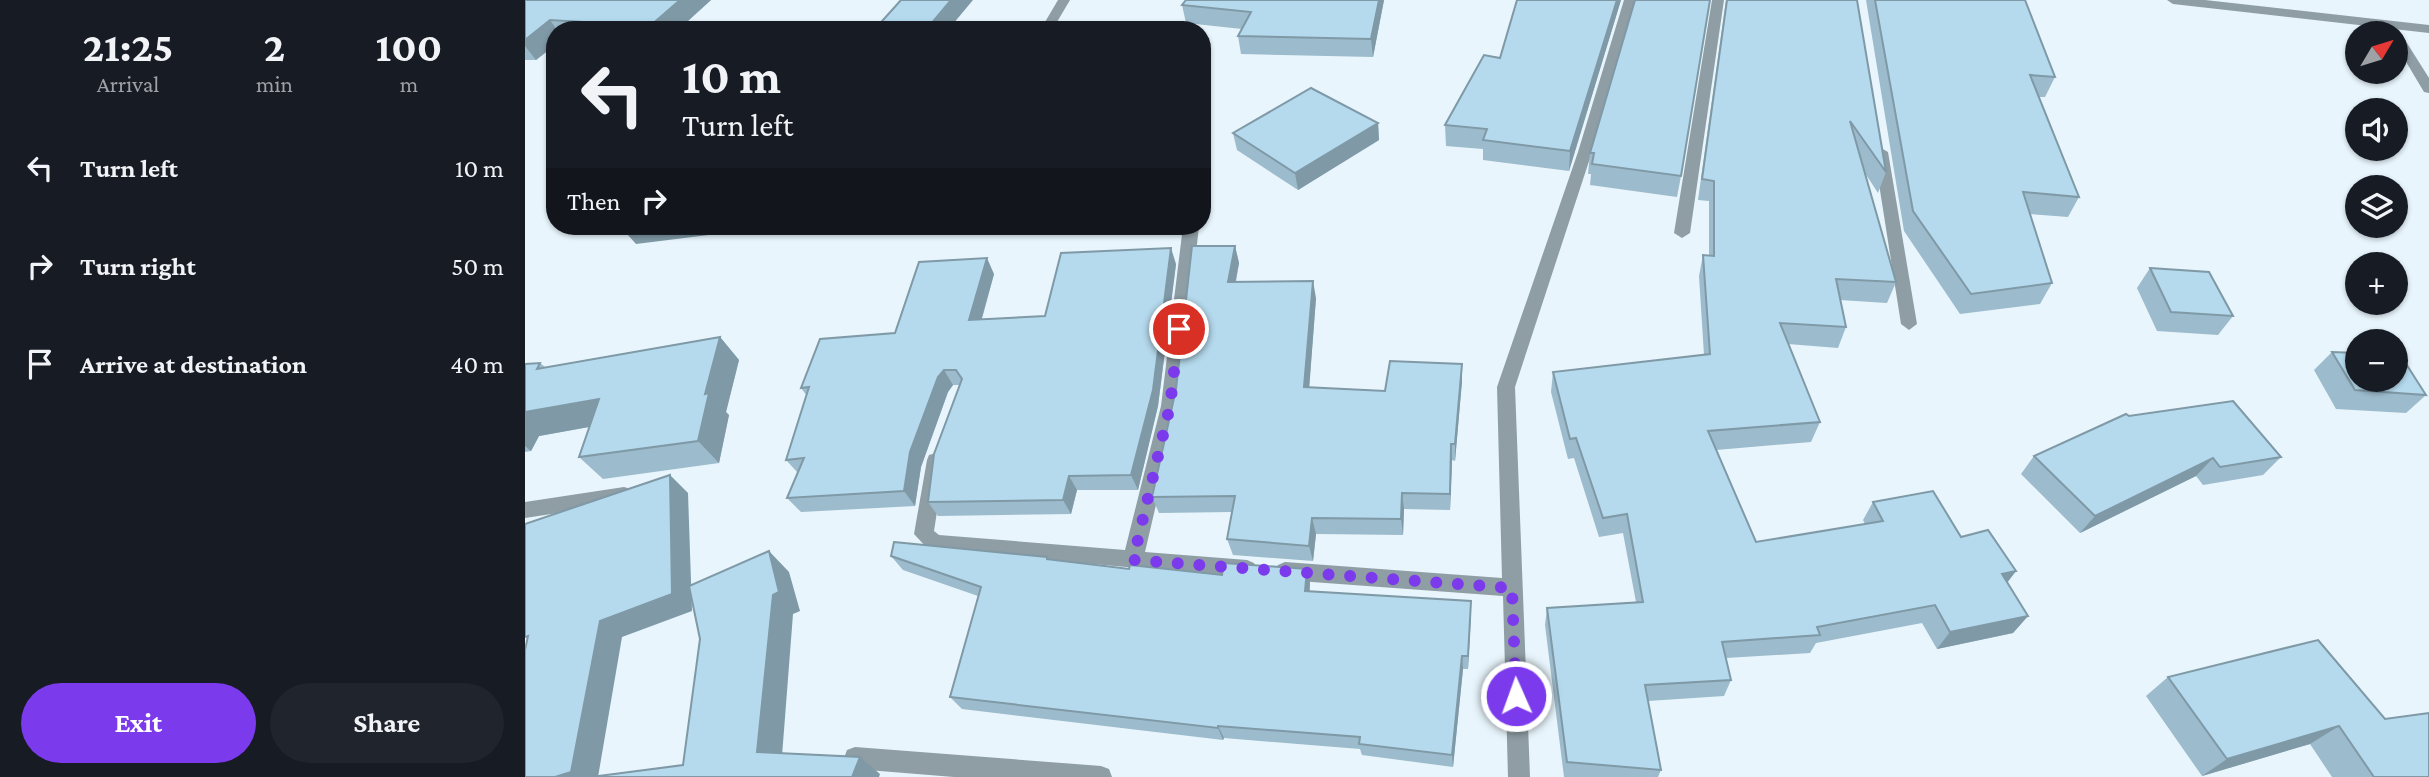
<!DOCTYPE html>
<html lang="en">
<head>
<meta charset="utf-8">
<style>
  :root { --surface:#171b24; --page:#20242c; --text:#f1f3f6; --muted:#9ea1a6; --accent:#7c3aed }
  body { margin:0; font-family:"Crimson Pro",serif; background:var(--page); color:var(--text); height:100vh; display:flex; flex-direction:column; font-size:26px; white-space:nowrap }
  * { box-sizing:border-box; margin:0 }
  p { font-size:23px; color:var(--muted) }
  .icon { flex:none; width:38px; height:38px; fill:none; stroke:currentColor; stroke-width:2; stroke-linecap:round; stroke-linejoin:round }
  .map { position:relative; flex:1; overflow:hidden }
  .panel { display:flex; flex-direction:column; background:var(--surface); width:525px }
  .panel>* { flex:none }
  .guide { position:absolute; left:21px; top:21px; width:665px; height:214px; border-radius:28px; box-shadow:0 2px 5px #0004; background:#171b24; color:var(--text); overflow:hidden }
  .needle { width:46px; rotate:52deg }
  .buttons { position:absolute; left:1820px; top:21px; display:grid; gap:14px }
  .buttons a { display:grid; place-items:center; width:63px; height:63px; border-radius:50%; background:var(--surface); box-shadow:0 2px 5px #0004; font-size:35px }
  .pin { position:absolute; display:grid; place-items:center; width:60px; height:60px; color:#fff; margin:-30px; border:4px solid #fff; border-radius:50%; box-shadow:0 2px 7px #0007 }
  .me { position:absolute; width:77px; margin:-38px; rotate:358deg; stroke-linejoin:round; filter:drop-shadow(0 0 5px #0008) }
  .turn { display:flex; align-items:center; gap:24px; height:147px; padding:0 21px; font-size:32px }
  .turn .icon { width:91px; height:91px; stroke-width:2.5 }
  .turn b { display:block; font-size:49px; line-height:60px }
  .then { display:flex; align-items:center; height:66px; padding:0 21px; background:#0003; gap:14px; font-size:26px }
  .eta { display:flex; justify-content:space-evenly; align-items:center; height:119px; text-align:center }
  .eta b { font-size:42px; font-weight:700; line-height:49px }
  .action { display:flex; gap:14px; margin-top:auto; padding:14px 21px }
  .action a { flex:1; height:80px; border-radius:42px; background:var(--accent); color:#fff; font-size:28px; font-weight:700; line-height:80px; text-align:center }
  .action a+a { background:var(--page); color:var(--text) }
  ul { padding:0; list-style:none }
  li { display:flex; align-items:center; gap:21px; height:98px; padding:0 21px }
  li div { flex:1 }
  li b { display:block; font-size:26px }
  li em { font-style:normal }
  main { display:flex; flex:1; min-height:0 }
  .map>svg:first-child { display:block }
</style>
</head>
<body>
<main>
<section class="panel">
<div class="eta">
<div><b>21:25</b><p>Arrival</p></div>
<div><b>2</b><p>min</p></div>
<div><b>100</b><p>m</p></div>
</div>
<ul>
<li><svg class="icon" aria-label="left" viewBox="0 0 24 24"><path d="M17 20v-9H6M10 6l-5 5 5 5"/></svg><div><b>Turn left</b></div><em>10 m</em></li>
<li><svg class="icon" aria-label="right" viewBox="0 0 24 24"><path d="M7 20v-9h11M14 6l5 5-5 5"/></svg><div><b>Turn right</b></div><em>50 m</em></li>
<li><svg class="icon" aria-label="arrive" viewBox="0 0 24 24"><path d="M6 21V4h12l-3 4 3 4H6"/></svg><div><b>Arrive at destination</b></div><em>40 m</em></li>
</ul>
<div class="action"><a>Exit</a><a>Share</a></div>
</section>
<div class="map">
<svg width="1904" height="777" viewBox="0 0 1904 777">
  <rect width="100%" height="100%" fill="#e8f5fc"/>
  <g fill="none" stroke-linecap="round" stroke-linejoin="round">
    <g fill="#8f9da4" fill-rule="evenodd">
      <path d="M533,0h12l-13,22 -1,8h-12l1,-8z"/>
      <path d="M1099,0h12l-44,152 -77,235 15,390h-22l-5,-181 -218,-16 -7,-3 -3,-6 3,-6 7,-3 217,16 -5,-191 81,-235z"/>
      <path d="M1187,0h12l-34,233 -8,5 -8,-5z"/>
      <path d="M1871,31l4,1 29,46v15l-5,-1 -28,-47v-12h-5z"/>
      <path d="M1356,148l7,4 29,172 -8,6 -8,-6 -27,-172z"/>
      <path d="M658,226h16l-20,180 -34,146 102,8 7,3 3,6 -3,6 -7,3 -319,-29 -14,-15 13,-74 2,-5 7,-2 7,2 2,5 -11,71 5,4 186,15 36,-144z"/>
      <path d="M99,487l7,2 3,6 -3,6 -7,2 -99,15v-16z"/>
      <path d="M330,747l246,19 8,3 3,8h-158l-99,-8 -8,-3 -3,-8 3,-8z"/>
    </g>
    <path fill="#8f9da4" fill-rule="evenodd" d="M1642,0h38l224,25v8l-256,-29z"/>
  </g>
  <g fill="#9cbbcc">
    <path d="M0,0h186l-33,30h-123v15l-19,15h-11z"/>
    <path d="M661,0h198l-11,57 -132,-3 -3,-18 4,-7 -56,-6 -4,-18z"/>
    <path d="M992,0h104l-52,171 -86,-11v-11l-37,-3 -1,-21 55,-67z"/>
    <path d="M1201,0h131l29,172 -8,21 -13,-20 31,109 -9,21 -47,-3 6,27 -8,21 -50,-4 32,78 -9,20 -95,8 40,92 109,-18 -2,-4 10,-18 88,35 55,34 -9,12 21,33 -15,17 -76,16 -15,-26 -106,20 -6,10 -84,5 5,22 -7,16 -76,5 13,69 -3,7h-94l-19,-152 2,-17 89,-6 -13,-69 -24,4 -25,-79 -6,1 -17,-67 2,-20 151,-17 -5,-79 4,-21h6v-54l-11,-1z"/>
    <path d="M1341,0h159l30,77 -10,20h-6l40,100 -11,20 -38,-3 22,69 -12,21 -80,10 -56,-83z"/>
    <path d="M853,123l1,17 -81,50 -61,-40 -4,-17z"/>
    <path d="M30,127v14l-7,-8z"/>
    <path d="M1065,153l91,23 -4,21 -87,-12 1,-11h-3z"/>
    <path d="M710,246l4,17 -3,19 80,16 -7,89 76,4 77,-27v17l-7,80 -3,-1 -2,50 -46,-1 -1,26 -87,-1 -3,27 -80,-6 -6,-16 5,-27 -73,1 -7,-16z"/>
    <path d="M651,264l-18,142 -20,84h-61l-6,24 -133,2 -10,-14 31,-117h-6l-5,7 -27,75 -6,39 -114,6 -14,-14 11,-25 -12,-13 21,-64 -6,-8 193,-114 -12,45 63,-3z"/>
    <path d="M1625,268l83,48 -15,19 -61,-4 -20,-43z"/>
    <path d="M195,337l19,23 -13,52 3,3 -10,48 -116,16 -24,-22 10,-30 -50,9 -8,15 -6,1v-88l15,-1 5,4z"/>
    <path d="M1807,352l94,43 -20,18 -70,-4 -22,-39z"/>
    <path d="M1604,416l152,41 -18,18 -60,10 -7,-9 -116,57 -59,-59 13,-18z"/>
    <path d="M366,556l158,3 80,10 181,14v8l161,10 -3,68h-5l-10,98 -91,-12 -2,-6 -136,-11 -1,2 -261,-31 -12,-12 28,-101 -75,-26z"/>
    <path d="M1793,640l111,137h-97l-22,-33 -108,32 -56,-80 22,-19z"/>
  </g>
  <g fill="#7f99a6">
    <path d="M155,0h31l-33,30h-26l-2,-4z"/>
    <path d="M426,0h22l-25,30h-22z"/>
    <path d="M854,0h5l-11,57 -2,-18z"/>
    <path d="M1092,0h4l-52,171 1,-20z"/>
    <path d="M25,20l7,10h-2v15l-19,15 -11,-14v-6z"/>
    <path d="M853,123l1,17 -81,50 -3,-17z"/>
    <path d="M95,226h123l-2,5 -105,13z"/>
    <path d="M710,246l4,17 -7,36 -4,-17z"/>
    <path d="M646,248l5,16 -18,142 -20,84 -7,-15z"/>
    <path d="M462,258l7,16 -17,61 -8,-15z"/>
    <path d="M788,281l3,17 -8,106 -4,-17z"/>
    <path d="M195,337l19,23 -13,52 3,3 -10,48 -21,-22 7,-47z"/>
    <path d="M937,364v17l-7,80v-17z"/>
    <path d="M419,370l9,15 -5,7 -27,75 -6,39 -11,-15 6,-39 28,-75z"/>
    <path d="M74,399l23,22 -83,15 -8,15 -6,-5v-34z"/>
    <path d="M926,444l1,16 -2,50v-16z"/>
    <path d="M1688,458l-17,18 -116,57 15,-17z"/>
    <path d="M145,475l18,18 4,118 -70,26 -24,140h-43l45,-156z"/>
    <path d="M544,476l8,14 -6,24 -8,-14z"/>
    <path d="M877,493l2,16 -1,26 -2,-16z"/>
    <path d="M787,518l4,16 -3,27 -4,-15z"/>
    <path d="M244,551l20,21 11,39 -7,3 -12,155 -24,-17z"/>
    <path d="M782,569l3,14 -2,22 -3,-14z"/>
    <path d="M1491,571l-14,18v-15z"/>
    <path d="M946,601v14l-3,54v-13z"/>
    <path d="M1503,616l-15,17 -76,16 13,-17z"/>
    <path d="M937,656l1,13 -10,98 -1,-12z"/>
    <path d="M693,726l6,12 -1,2 -5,-12z"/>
    <path d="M1814,726l-29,18 -108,32 25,-17z"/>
    <path d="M335,757l20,17 -1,3h-27z"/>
  </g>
  <g fill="#b5daed" stroke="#7f99a6" stroke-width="2">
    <path d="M0,0h155l-30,26 -100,-6 -25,20z"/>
    <path d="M376,0h50l-25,30h-52z"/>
    <path d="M661,0h193l-8,39 -133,-3 13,-24 -69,-7z"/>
    <path d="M992,0h100l-47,151 -87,-11 4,-11 -42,-4 39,-70 16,3z"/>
    <path d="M1110,0h75l-29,176 -89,-12 2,-11h-4z"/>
    <path d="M1202,0h130l29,172 -36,-51 46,161 -60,-3 10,48 -66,-4 40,99 -112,9 48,111 127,-21 -10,-19 60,-11 28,46 27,-7 28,41 -14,3 26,42 -78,16 -15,-27 -118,22 3,8 -98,7 9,38 -86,5 16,85 -94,-8 -20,-154 96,-6 -16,-88 -24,4 -27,-80 -6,1 -17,-67 157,-18 -7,-99 11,1v-75l-12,-2z"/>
    <path d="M1350,0h150l30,77 -25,-2 49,122 -56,-5 29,91 -81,11 -58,-83z"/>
    <path d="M786,88l67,35 -83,50 -62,-40z"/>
    <path d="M30,127v7l-7,-1z"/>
    <path d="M667,246h43l-7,36 85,-1 -9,106 81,4 5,-30 72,3 -7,80h-4l-1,50 -48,-1 -1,26 -89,-1 -3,28 -82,-7 8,-43 -83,1 24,-108z"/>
    <path d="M646,248l-18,142 -22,85 -62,1 -6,24 -135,2 6,-48 28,-75 -6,-9h-12l-6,7 -28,75 -6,39 -117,7 17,-40 -18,2 23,-73 -8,1 19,-49 75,-6 24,-71 68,-4 -18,62 76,-4 16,-63z"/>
    <path d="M1625,268l59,4 24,44 -62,-4z"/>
    <path d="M195,337l-15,57 4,-1 -11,48 -119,16 20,-58 -74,13v-48l15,-1 -3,6z"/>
    <path d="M1807,352l25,1v27h39v-25l5,1 25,39 -71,-5z"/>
    <path d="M1708,401l48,56 -61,10 -7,-9 -118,58 -61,-60 92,-42 3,2z"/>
    <path d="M145,475l2,119 -72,27 -29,151 -16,5h-30v-127l3,-14 -3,1v-113z"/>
    <path d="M369,542l153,15v2l82,10 1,-4 92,10 2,-12 83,6 -2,22 166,10 -3,55h-6l-10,99 -93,-11 1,-7 -142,-11v2l-268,-31 31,-110 -90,-31z"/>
    <path d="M244,551l10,41 -6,3 -16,157 103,5 -8,20h-261l92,-12 17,-126 -11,-53z"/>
    <path d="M1793,640l67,79 44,-6v64h-55l-35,-51 -112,33 -59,-82z"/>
  </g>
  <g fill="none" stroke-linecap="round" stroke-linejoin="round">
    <path stroke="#7c3aed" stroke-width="12" stroke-dasharray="0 21.6" d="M654,329l-9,77 -37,154 379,28 4,108"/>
  </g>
</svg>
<div class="buttons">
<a><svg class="needle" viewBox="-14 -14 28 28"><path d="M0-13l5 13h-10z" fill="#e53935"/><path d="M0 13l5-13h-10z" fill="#9ea1a6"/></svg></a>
<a><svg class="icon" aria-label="sound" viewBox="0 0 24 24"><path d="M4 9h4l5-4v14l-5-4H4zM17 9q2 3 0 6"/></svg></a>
<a><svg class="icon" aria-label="layers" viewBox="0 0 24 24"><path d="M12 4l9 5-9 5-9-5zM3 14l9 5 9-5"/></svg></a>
<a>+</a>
<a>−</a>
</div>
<div class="pin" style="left:654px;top:329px;background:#d93025"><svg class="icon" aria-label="arrive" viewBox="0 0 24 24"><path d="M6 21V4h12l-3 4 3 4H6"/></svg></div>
<svg class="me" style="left:991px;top:696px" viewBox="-20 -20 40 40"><circle r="17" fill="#7c3aed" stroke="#fff" stroke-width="3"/><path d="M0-11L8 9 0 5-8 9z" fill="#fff"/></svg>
<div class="guide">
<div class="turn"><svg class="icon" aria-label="left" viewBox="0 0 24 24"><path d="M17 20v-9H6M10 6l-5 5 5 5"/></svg><div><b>10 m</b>Turn left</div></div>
<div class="then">Then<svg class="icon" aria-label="right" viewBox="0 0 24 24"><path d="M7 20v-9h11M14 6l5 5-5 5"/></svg></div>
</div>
</div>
</main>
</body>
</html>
